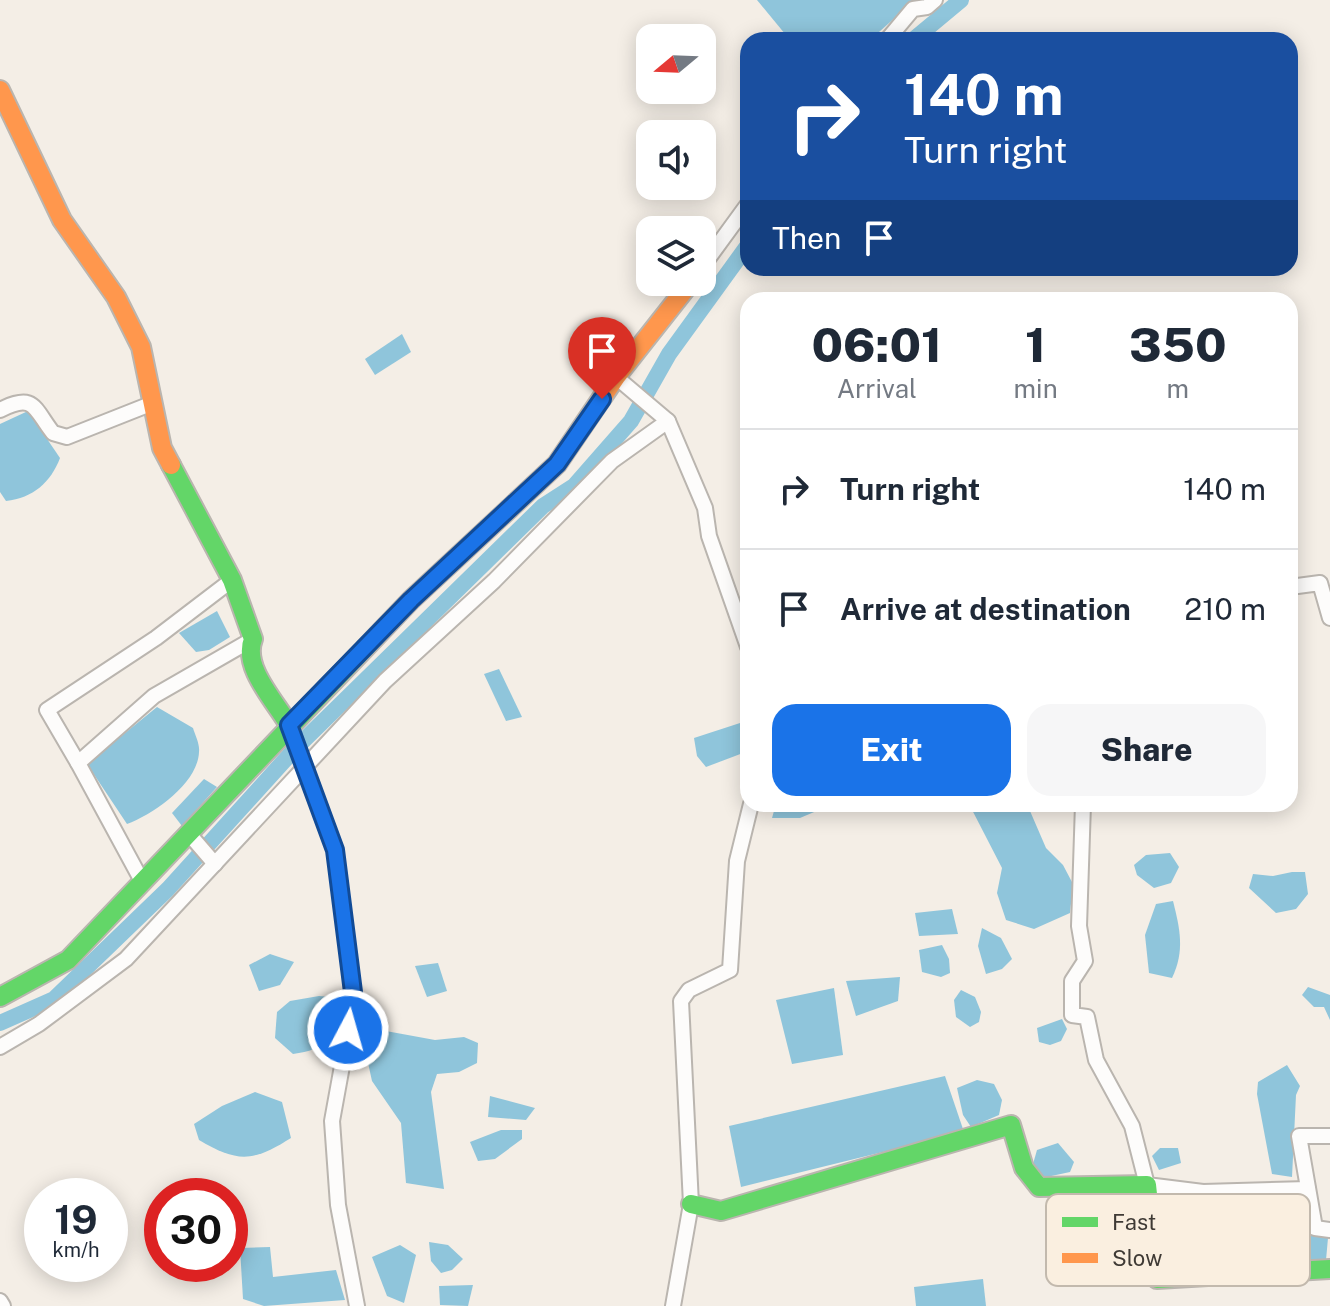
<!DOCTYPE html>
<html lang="en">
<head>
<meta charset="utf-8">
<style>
  :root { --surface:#fff; --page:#f6f6f7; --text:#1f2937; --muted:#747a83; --line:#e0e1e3; --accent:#1a73e8 }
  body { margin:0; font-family:"Public Sans",sans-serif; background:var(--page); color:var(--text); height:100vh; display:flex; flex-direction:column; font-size:30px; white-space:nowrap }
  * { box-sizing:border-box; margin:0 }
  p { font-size:26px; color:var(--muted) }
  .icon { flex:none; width:44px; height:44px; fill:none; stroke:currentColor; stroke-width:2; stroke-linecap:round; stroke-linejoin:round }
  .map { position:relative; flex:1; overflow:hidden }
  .side { position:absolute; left:740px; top:292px; width:558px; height:520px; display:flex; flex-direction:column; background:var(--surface); border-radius:24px; box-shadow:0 4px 20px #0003 }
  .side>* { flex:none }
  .hud { position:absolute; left:740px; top:32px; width:558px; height:244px; border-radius:24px; box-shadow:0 4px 20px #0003; background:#1a4fa0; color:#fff; overflow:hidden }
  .needle { width:52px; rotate:251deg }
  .fabs { position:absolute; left:636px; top:24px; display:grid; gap:16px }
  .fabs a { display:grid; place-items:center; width:80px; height:80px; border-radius:16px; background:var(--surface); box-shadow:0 4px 20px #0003; font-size:40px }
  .speed { position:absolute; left:24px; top:1178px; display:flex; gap:16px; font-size:40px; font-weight:700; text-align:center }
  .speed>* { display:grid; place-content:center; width:104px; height:104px; border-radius:50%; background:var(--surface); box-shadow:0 4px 20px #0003; line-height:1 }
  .speed small { font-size:20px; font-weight:400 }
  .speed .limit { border:12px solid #d22; background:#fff; color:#111 }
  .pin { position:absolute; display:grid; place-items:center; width:68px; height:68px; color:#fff; margin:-82px -34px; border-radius:50% 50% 50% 0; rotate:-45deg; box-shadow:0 0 8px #0007 }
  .pin .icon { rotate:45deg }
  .me { position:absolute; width:88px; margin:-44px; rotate:6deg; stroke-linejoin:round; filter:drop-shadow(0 0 6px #0008) }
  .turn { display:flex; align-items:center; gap:28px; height:168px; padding:0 32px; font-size:36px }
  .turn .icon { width:104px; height:104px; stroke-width:2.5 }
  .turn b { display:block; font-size:56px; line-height:68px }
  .then { display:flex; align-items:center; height:76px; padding:0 32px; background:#0003; gap:16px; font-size:30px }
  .eta { display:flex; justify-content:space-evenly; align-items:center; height:136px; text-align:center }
  .eta b { font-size:48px; font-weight:800; line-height:56px }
  .cta { display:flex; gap:16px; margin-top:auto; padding:16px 32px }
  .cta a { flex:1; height:92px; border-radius:24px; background:var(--accent); color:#fff; font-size:32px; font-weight:800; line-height:92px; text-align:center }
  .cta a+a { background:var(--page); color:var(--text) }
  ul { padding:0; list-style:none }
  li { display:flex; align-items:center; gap:24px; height:120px; padding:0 32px; border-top:2px solid var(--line) }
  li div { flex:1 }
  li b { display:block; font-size:30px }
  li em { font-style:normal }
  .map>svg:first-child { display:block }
</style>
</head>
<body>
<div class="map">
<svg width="1330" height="1306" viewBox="0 0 1330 1306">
  <rect width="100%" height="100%" fill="#f4eee6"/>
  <g fill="#8fc5db">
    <path d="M757,0h158l-45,40h-80z"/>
    <path d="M402,334l9,18 -36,23 -10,-16z"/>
    <path d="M28,411l32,47c-9,24 -27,40 -54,43l-6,-9v-68z"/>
    <path d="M217,611l13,26 -21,13 -13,2 -17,-19z"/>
    <path d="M499,669l23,48 -16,4 -22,-47z"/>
    <path d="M157,707l36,21c2,7 7,16 6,24 -1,31 -45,62 -72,72l-40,-60z"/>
    <path d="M740,723l8,17 -5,13 -37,14 -9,-11 -3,-18z"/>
    <path d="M204,779l13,8 -35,39 -10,-13z"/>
    <path d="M776,804h57l-33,14h-28z"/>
    <path d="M969,804h58l19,44 17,17 10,19 -3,29 -36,16 -28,-9 -9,-27 5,-25z"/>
    <path d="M1170,853l9,14 -8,16 -17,5 -17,-13 -3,-10 12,-10z"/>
    <path d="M1292,872h13l3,22 -12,15 -20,4 -27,-25 4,-14 20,2z"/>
    <path d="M1173,901c7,28 12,50 -1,77l-23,-5 -4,-38 11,-31z"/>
    <path d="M952,909l6,25 -39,2 -4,-23z"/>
    <path d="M982,928l19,10 11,21 -10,10 -16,5 -8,-28z"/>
    <path d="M942,945l7,14 1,14 -9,4 -19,-5 -3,-22z"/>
    <path d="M270,954l24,8 -14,23 -21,6 -10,-26z"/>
    <path d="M438,963l9,28 -20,6 -12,-31z"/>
    <path d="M900,977l-2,24 -42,15 -10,-35z"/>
    <path d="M1308,987l22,8v25l-6,-13h-10l-12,-12z"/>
    <path d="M834,988l9,67 -51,9 -16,-64z"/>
    <path d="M961,990l14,7 6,15 -2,10 -9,5 -14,-10 -2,-17z"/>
    <path d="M319,996l23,2c-4,38 -9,50 -49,56l-18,-16 2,-26 13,-11z"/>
    <path d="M1062,1019l5,10 -6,12 -11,4 -11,-3 -2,-14z"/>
    <path d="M375,1029l60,11 29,-3 14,6 -1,20 -18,9 -22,2 -6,18 13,97 -38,-6 -5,-60 -29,-42 -9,-41z"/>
    <path d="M1287,1065l13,21 -4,9 -4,82 -20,-3 -15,-80 1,-12z"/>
    <path d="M945,1076l19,56 -223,55 -12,-61z"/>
    <path d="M977,1080l17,4 8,16 -3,15 -28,12 -8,-12 -6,-27z"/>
    <path d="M255,1092l27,10 9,36c-38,24 -53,25 -92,2l-5,-16 28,-18z"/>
    <path d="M490,1096l45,12 -9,12 -38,-3z"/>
    <path d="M501,1130h21v9l-27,20 -17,2 -8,-19z"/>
    <path d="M1058,1143l16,19 -4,10 -28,6 -9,-14 4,-14z"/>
    <path d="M1160,1148h18l3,15 -22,7 -7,-14z"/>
    <path d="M1292,1198l10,35 26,5 -2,22 -160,8 -7,-58z"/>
    <path d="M429,1242l19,3 15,14 -11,11 -11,3 -10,-12z"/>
    <path d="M400,1245l16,10 -12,48 -17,-7 -15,-39z"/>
    <path d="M270,1247l3,30 63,-7 9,30 -81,6 -21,-7 -3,-51z"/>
    <path d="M983,1279l3,27h-70l-2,-19z"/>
    <path d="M473,1285l-5,21 -28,-1 -1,-19z"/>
  </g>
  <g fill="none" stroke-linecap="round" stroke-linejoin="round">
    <g stroke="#8fc5db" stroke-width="16">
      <path d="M913,40l48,-40"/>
      <path d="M303,741l240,-235 31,-20 57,-65 38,-67 79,-109"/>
      <path d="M0,1023l54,-24 114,-110 125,-138"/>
    </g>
    <defs>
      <g id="street">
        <path d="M887,40l26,-31 14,-2 8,-7"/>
        <path d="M702,267l46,-63"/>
        <path d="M616,377l52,44 37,87 4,28 39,111"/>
        <path d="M0,410c35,-18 34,-1 53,23l14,4 86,-34"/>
        <path d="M1290,587l30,-4 10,35"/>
        <path d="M289,725l46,125 19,150 -22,121 6,84 19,101"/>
        <path d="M78,763l-31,-53 109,-72 76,-58"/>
        <path d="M1083,804l-4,122 6,35 -13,20v34l15,2 9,43 36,66 15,59 56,7 105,-3"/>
        <path d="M190,835l25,29"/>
        <path d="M143,883l-65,-120 76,-67 99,-57"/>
        <path d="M0,1047l39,-23 87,-65 259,-278 109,-100 118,-120 56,-40"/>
        <path d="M1330,1136h-31l16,92 15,2"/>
        <path d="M0,1301l3,5"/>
        <path d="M673,1306l18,-102 -10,-203 8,-11 41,-20 7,-109 14,-57"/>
      </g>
      <g id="fast">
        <path d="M171,465l61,115 21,59c-11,28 22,62 36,86"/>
        <path d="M0,997l68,-37 343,-360 98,-91"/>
        <path d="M691,1204l30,7 290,-86 13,43 15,19 108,-2 10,94 173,-10"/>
      </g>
      <g id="slow">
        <path d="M0,90l62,130 54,77 25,50 21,101 9,17"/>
        <path d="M509,509l48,-45 59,-87 75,-95"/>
      </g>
    </defs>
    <use href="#street" stroke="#bab5af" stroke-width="18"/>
    <use href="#fast" stroke="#bab5af" stroke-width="22"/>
    <use href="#slow" stroke="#bab5af" stroke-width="22"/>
    <use href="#street" stroke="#fdfcfb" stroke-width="14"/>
    <use href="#fast" stroke="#63d668" stroke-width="18"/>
    <use href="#slow" stroke="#ff974d" stroke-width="18"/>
  </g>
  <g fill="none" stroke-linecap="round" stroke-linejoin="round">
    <defs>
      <path id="route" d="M348,1030l6,-30 -19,-150 -46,-125 122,-125 146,-136 45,-65"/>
    </defs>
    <use href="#route" stroke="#114b97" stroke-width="20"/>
    <use href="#route" stroke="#1a73e8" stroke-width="14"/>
  </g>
  <rect x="1046" y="1194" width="264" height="92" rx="12" fill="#faefe0" stroke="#c2b9ad" stroke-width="2"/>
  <rect x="1062" y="1217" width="36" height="10" fill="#63d668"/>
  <rect x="1062" y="1253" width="36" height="10" fill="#ff974d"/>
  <g font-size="22" fill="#3f3a35">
    <text x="1112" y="1230">Fast</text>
    <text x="1112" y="1266">Slow</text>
  </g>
</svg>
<div class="fabs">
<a><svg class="needle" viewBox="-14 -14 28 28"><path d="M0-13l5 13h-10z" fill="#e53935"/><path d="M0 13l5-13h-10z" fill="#747a83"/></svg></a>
<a><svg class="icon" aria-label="sound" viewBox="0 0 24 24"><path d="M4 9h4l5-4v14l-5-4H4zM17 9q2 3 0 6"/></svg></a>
<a><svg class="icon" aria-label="layers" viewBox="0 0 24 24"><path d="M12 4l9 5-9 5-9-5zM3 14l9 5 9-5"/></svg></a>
</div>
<div class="speed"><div>19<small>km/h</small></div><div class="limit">30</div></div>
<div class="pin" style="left:602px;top:399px;background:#d93025"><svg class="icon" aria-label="arrive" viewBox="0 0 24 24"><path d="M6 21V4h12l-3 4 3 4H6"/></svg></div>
<svg class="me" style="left:348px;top:1030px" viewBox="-20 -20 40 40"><circle r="17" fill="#1a73e8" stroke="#fff" stroke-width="3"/><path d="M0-11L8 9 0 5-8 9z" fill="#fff"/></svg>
<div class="hud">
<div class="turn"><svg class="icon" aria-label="right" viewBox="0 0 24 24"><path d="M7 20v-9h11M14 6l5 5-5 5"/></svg><div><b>140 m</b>Turn right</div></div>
<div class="then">Then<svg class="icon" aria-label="arrive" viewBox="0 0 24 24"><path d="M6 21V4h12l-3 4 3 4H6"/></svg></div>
</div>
<section class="side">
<div class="eta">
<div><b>06:01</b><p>Arrival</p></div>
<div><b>1</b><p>min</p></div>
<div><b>350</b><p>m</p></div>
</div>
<ul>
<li><svg class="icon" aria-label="right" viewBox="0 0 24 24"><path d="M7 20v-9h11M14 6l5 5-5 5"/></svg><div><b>Turn right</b></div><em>140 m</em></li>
<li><svg class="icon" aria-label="arrive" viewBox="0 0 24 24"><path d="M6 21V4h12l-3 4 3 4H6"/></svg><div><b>Arrive at destination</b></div><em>210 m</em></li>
</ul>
<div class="cta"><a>Exit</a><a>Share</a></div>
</section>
</div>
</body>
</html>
